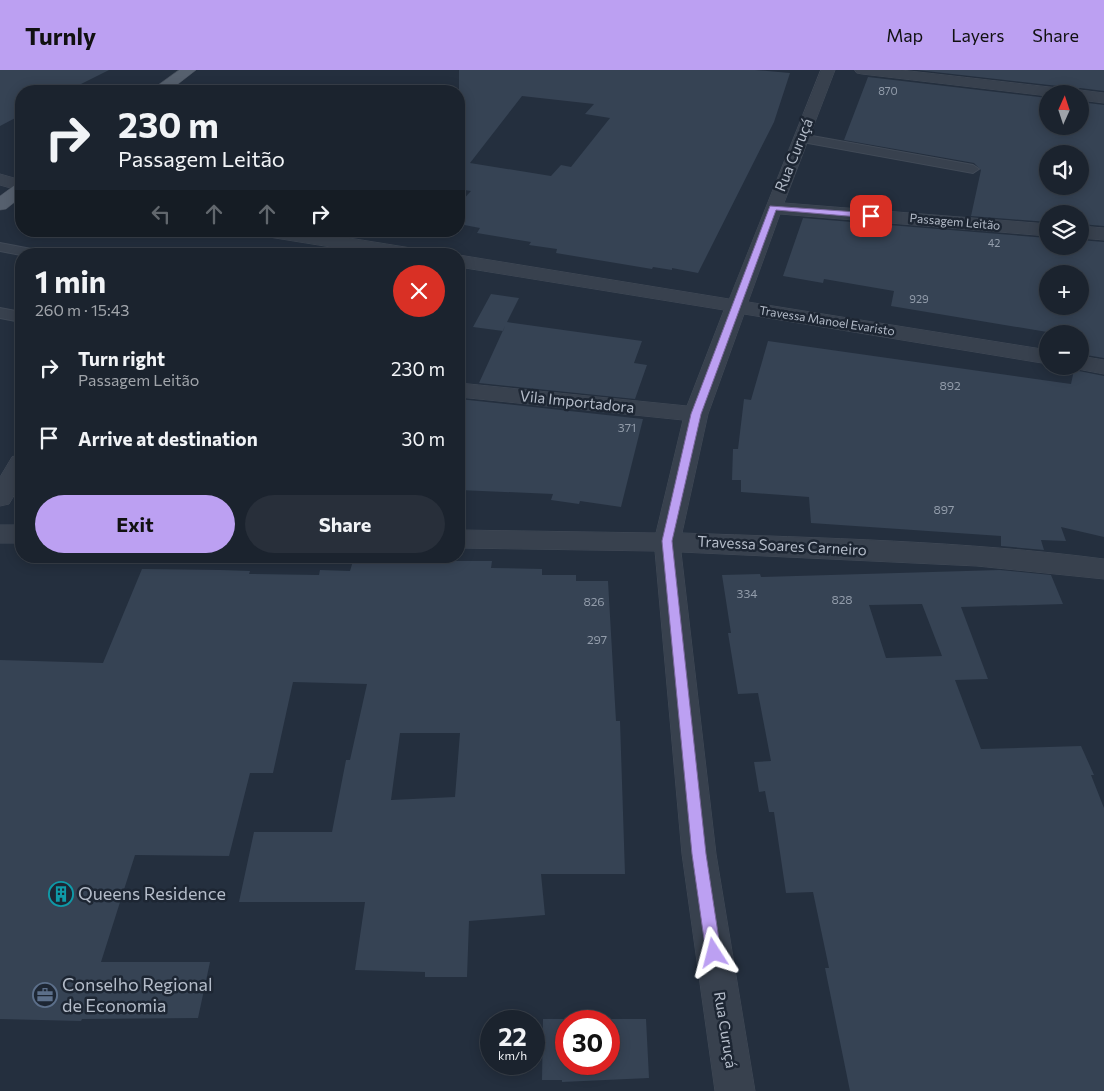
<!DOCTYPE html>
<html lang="en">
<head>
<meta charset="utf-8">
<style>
  :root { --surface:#1b232e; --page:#282f3a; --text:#f1f3f6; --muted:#a0a4aa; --line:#39404a; --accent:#bca0f2 }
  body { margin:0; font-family:Commissioner,sans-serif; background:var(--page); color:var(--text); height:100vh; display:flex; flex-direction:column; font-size:19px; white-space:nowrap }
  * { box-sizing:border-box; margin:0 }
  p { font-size:16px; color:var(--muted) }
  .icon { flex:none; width:28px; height:28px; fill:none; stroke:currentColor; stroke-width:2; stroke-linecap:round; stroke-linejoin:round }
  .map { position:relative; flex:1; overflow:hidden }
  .panel { position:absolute; left:15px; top:178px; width:450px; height:315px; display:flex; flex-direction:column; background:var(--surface); border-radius:20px; box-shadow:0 2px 12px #0003,0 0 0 1px var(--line) }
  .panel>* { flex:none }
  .banner { position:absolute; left:15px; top:15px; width:450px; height:152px; border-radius:20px; box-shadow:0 2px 12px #0003,0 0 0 1px var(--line); background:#1b232e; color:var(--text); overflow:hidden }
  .needle { width:32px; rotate:3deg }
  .fabs { position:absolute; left:1039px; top:15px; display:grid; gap:10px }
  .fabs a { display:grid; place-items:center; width:50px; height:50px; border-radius:50%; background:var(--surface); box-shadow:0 2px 12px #0003,0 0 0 1px var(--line); font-size:25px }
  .speed { position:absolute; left:480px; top:940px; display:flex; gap:10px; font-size:25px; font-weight:700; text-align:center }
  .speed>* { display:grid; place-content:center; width:65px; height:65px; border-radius:50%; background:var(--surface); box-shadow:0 2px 12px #0003,0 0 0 1px var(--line); line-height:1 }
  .speed small { font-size:12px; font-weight:400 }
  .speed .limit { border:8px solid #d22; background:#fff; color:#111 }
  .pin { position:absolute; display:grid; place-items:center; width:42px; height:42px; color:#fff; margin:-21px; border-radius:10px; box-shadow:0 2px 8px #0006 }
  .me { position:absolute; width:55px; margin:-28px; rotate:351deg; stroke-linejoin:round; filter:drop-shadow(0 0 4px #0008) }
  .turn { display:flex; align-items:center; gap:18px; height:105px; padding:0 20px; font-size:22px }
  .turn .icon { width:65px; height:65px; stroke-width:2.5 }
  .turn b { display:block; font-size:35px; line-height:42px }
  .lanes { display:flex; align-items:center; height:48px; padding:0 20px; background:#0003; justify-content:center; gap:25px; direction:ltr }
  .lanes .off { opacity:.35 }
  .round { display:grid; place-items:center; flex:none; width:52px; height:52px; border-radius:26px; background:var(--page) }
  .headline { display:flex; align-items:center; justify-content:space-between; height:85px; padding:0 20px }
  h1 { font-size:30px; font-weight:700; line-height:38px }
  .cta { display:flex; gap:10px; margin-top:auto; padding:10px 20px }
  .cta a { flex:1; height:58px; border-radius:30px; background:var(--accent); color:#111; font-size:20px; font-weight:700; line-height:58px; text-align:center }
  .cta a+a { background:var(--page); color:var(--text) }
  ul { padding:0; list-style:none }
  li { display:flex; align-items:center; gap:15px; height:70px; padding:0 20px }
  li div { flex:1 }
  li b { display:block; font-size:19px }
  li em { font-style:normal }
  header { display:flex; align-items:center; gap:30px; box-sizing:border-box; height:70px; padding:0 25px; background:var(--accent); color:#111 }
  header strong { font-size:24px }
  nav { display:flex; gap:28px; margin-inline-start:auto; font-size:18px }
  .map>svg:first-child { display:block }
</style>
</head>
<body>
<header>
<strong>Turnly</strong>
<nav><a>Map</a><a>Layers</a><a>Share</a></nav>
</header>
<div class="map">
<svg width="1104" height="1021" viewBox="0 0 1104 1021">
  <rect width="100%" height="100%" fill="#242f3e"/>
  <g fill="#364354" fill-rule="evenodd">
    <path d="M0,0h109l-42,21h-46v24l-21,11z"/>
    <path d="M459,0h296l35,3 -16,49 -76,151 -26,-5v2l-19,-3 -1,2 -96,-16 1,-4 -28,-4 2,-3 -54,-9 3,-5 -21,-4v-20l12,-13 -12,-2zM522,26l72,8 -9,10 25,4 -39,49 -10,-2 -10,11 -81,-13z"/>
    <path d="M917,0h187v21l-24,-3 -6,3 -7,-4z"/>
    <path d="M868,7l180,21v28h32v-24l24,3v121l-24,-2v-10h-32v8l-77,-6 10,-46 -7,-7 -130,-23zM1048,84h32v32h-32z"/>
    <path d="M803,148l245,20v8h32v-6l24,2v116l-24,-4v-20h-21l-168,-28 3,-15 -70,-12 -1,4 -40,-7zM1048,204h32v32h-32z"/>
    <path d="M491,224l28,4 -12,24 135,19 -8,22 13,2 -12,34 -156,-16 26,-57 -2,5 -30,-4z"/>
    <path d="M768,271l303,43 3,-14 30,6v161l-43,-10 5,14 -25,-1 3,10 -43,-4v-10l-190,-13 -2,-26 -68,-5v-12h-9l1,-31h5l6,-50 7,1z"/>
    <path d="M459,329l184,20 -22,88 -41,-6 -1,3 -28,-4 2,-6 -94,-4z"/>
    <path d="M353,491l93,3v-3h46l-1,7 51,1v6h34v6h32l8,140h4l5,153h-84l4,41 -76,6 -2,56h-42v-5l-70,-2 10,-68h-126l15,-70h78l14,-72h4l17,-76 -74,-2 -20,91h-23l-21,83 -94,-1 -34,107h109l-12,56 -116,1 -1,2 -81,-2v-359l103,3 39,-94 79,1 29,1 -1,3 70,1 1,-5 30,1zM400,663h60l-5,64 -64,3z"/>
    <path d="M1000,500l51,5 12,29 -102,3 27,72 -33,1 26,69 100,-3 13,29h-3l13,33v283h-254l-25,-123h4l-16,-76 -27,1 -12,-81h-5l-4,-21 -6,1 -5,-30 17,-1 -13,-68 -20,1 -10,-61h3l-9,-58 38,-1 1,3zM922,534l20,52 -56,2 -17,-53z"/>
    <path d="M543,949h103l3,59 -87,4v-2h-20zM566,951h43v43h-43z"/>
  </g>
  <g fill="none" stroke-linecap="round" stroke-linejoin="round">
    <defs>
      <g id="service">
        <path d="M801,64l172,31 6,4 -6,4 -176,-32 -2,-3z"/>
        <path d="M0,173l42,8 2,3h-23v1l-21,-4z"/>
        <path d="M0,238l21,4v10l-21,-4z"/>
      </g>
      <g id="minor">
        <path d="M821,0h14l-51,133 264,21v12l-268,-22 -32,88 300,48v14l-304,-50 -36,100 -26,119c140,5 283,8 422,26v20l-127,-13 -296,-14 35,302 39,237h-40l-33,-237 -27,-303 -196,-3v-18l197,3 27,-113 -224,-23v-14l228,23 37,-96 -265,-43v-12l270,44z"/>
        <path d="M855,0h46l166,19 7,4 6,-3 24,3v10l-24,-3v-6h-32v2l-186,-22 -5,-1z"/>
        <path d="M0,104l21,6v11l-21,-6z"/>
        <path d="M1080,156l24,2v12l-24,-2z"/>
        <path d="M260,161h46l105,17 7,2 3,4h-47l-105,-17 -7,-2z"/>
        <path d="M1080,286l24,4v14l-32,-6 -1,-2h9z"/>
        <path d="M21,385v29l-12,20 -9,2v-29l12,-20z"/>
        <rect x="0" y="455" width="21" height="18"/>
      </g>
      <g id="primary">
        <path d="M179,0h17l-27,21h-18l3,-3z"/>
        <path d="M21,114v13l-15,12 -6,1v-14l15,-11z"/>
      </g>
    </defs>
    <use href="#service" stroke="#414a57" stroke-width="2"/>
    <use href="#minor" stroke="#414a57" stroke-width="1"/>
    <use href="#primary" stroke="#414a57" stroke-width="1"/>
    <use href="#service" fill="#38414e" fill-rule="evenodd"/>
    <use href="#minor" fill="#38414e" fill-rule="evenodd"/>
    <use href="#primary" fill="#56606e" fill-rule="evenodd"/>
  </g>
  <path fill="#bca0f2" stroke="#7a689d" d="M770,136l101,7 4,3 -4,2 -95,-8 -75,204 -29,127 34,313 15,99 -2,5 -5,2 -6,-2 -2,-5 -14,-99 -30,-313 29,-127z"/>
  <defs>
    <symbol id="building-ring" viewBox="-11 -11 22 22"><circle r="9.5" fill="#1d2633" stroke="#0f9aa8" stroke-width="1.5"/><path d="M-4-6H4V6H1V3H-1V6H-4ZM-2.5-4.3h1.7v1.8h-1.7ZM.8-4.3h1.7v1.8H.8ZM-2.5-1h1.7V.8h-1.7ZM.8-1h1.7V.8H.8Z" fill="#0f9aa8"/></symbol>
    <symbol id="office-ring" viewBox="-11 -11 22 22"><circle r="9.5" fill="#1d2633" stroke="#5c6f8a" stroke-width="1.5"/><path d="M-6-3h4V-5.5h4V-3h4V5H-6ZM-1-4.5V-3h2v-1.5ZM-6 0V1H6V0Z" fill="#5c6f8a"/></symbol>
  </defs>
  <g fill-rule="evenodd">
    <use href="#building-ring" x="47" y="810" width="28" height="28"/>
    <use href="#office-ring" x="31" y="911" width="28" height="28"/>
  </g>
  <g text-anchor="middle" stroke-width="5" stroke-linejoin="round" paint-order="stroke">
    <g font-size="11" fill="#929caa">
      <text x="888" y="25">870</text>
      <text x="994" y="177">42</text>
      <text x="919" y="233">929</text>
    </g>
    <g font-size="12" fill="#b4bcc9" stroke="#1d2633">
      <text transform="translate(955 152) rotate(5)" y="4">Passagem Leitão</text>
      <text transform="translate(827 251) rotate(9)" y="4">Travessa Manoel Evaristo</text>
    </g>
    <g font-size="12" fill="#929caa">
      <text x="950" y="320">892</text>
      <text x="627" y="362">371</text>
      <text x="944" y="444">897</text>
      <text x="747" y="528">334</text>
      <text x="842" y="534">828</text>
      <text x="594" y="536">826</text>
      <text x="597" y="574">297</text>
    </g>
    <g font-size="15" fill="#b4bcc9" stroke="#1d2633">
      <text transform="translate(794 85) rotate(-68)" y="5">Rua Curuçá</text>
      <text transform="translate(577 332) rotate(6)" y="5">Vila Importadora</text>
      <text transform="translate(782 476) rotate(3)" y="5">Travessa Soares Carneiro</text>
      <text transform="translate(725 960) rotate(81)" y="5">Rua Curuçá</text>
    </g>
    <g font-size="18" fill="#b4bcc9" stroke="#1d2633" text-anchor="start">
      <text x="78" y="830">Queens Residence</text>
      <text x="62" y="921">Conselho Regional<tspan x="62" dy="21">de Economia</tspan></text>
    </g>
  </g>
</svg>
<div class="fabs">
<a><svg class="needle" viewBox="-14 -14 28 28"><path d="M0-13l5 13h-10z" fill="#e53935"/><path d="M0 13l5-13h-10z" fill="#a0a4aa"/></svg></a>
<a><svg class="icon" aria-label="sound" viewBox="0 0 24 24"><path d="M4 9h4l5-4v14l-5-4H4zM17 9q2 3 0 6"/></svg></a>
<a><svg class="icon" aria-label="layers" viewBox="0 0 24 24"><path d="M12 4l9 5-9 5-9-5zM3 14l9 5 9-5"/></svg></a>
<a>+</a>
<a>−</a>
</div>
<div class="speed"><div>22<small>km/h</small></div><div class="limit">30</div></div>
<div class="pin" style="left:871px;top:146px;background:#d93025"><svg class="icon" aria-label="arrive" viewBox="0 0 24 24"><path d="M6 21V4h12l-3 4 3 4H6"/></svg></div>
<svg class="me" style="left:714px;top:883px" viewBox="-20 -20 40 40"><path d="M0-17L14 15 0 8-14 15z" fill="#bca0f2" stroke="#fff" stroke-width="4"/></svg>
<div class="banner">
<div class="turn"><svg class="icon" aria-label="right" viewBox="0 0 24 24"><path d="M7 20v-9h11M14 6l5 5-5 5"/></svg><div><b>230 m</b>Passagem Leitão</div></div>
<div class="lanes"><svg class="icon off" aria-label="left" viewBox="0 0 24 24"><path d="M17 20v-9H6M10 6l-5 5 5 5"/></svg><svg class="icon off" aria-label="ahead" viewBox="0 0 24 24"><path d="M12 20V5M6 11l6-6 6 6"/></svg><svg class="icon off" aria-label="ahead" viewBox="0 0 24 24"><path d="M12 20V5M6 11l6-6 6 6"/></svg><svg class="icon" aria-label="right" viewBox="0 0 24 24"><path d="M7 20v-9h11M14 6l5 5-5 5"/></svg></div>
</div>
<section class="panel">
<div class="headline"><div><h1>1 min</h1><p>260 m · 15:43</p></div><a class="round" style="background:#d93025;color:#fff"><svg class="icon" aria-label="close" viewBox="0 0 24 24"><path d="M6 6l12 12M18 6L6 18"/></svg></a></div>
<ul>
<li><svg class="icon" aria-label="right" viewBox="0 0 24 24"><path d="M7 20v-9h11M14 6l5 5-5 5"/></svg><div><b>Turn right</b><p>Passagem Leitão</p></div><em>230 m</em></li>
<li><svg class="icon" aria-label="arrive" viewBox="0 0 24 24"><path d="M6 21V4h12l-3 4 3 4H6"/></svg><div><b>Arrive at destination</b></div><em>30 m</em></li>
</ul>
<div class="cta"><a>Exit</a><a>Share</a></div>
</section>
</div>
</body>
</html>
